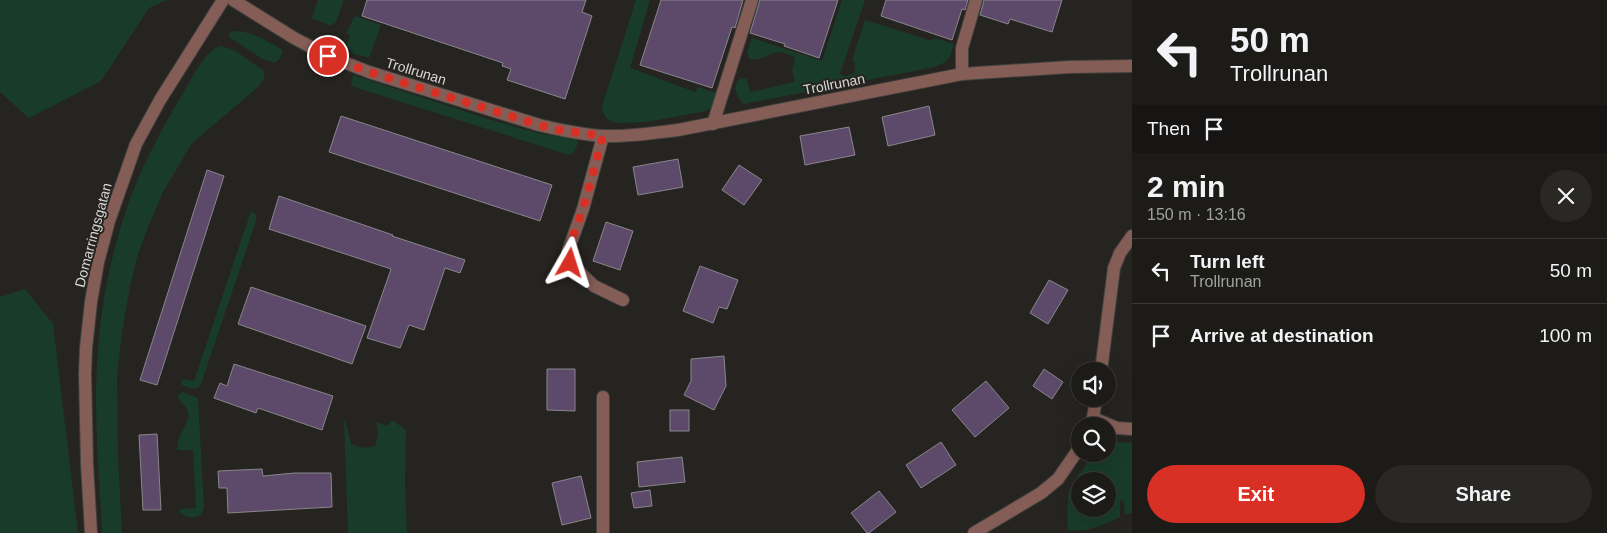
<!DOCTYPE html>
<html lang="en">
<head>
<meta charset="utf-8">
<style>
  :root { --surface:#1c1b18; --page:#292825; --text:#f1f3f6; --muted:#a0a1a2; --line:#3a3937; --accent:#d93025 }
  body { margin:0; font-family:Helvetica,sans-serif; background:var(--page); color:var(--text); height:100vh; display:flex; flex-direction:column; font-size:19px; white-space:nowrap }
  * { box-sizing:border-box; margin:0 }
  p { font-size:16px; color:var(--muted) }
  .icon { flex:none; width:28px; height:28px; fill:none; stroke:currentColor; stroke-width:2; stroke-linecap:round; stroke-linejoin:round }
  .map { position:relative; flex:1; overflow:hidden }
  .drawer { display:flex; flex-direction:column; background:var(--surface); width:475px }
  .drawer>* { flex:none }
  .guide { background:#1c1b18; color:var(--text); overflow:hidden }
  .controls { position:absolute; left:1071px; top:362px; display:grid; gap:10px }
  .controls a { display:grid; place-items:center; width:45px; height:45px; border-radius:50%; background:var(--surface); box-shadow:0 5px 20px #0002,0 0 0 1px var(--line); font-size:25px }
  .pin { position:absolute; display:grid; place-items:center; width:42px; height:42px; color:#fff; margin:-21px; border:2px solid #fff; border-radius:50%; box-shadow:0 1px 5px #0007 }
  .me { position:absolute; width:55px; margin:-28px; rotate:6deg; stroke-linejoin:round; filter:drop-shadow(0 0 4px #0008) }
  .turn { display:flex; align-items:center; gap:18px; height:105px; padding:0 15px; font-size:22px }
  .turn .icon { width:65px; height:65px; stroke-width:2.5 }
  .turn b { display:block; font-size:35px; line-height:42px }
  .then { display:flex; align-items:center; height:48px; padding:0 15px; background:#0003; gap:10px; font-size:19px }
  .round { display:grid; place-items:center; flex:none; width:52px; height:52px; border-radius:26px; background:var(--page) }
  .head { display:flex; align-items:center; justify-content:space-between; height:85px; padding:0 15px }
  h1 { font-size:30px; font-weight:700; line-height:38px }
  .cta { display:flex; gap:10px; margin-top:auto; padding:10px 15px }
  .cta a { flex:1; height:58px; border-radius:30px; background:var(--accent); color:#fff; font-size:20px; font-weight:700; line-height:58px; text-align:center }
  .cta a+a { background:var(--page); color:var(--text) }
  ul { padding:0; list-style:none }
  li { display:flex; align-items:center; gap:15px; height:65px; padding:0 15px; border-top:1px solid var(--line) }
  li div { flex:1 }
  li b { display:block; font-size:19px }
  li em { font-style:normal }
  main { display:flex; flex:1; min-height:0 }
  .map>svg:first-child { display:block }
</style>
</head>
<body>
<main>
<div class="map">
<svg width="1132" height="533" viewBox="0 0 1132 533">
  <rect width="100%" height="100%" fill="#262420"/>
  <g fill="#193c2a" fill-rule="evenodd">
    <path d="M0,0h167l-18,8 -48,73 -72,37 -29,-26z"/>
    <path d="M318,0h26l-8,22 -5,4 -19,-8z"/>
    <path d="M636,0h14l-20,68 65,24 3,-5 18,6 1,4 -5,10 -6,4 -59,11 -31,1 -10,-5 -4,-10 2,-8z"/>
    <path d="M842,0h23l-25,74 5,2 9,-2c1,-6 3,-10 -2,-14l13,-40 67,21 2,-3 20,6c-5,15 -4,17 -20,23l-190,37c-8,-6 -12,-19 -4,-26l7,1 3,13 45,-10 -3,-11 3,-14c-5,-2 -12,-5 -17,-5 -10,1 -18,11 -29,6l-2,-6 5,-14 70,23z"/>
    <path d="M355,16l26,9 -12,33 -15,-4 -7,-8 3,-11 -4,-2z"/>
    <path d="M234,31c18,0 33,10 49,19l-2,7 -6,6 -12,-4 -34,-22v-4z"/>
    <path d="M221,46l13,4 30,21v8l-6,8 -66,56 -29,49 -15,35 -10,27 -8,32 -8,46 -5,43 1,81 4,77h-20c-3,-60 -9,-121 -4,-182 3,-53 19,-124 40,-172 12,-28 27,-55 42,-81 9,-14 25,-49 41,-52z"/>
    <path d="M353,75l135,44 49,14 38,6 3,4 -5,11 -4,1 -218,-69z"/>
    <path d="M251,211l5,4v6l-55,163c-4,8 -12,4 -19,1l-1,-6 13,2z"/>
    <path d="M25,289l28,35 25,209h-78v-236z"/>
    <path d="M183,392l15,6 6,110 -4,8c-8,2 -15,2 -20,-4v-3l16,-1 -3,-58h-16l2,-12 10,-21 -2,-8 -9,-11v-3z"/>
    <path d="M345,419l6,25 13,4 11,-2 3,-12 -2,-12 11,4 5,-6 14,10 -1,53 2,50h-59l-4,-112z"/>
    <path d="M1108,441l24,2v70l-7,2 -1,-14 -4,-1v17c-18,8 -33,16 -53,13l1,-36 3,-8 22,-32h15zM1108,481v28h-28v-28z"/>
  </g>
  <g fill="#5d4a6b" stroke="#88868b">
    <path d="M367,0h219l-4,12 10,4 -27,83 -58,-19 4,-11 -9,-3 1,-3 -141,-47z"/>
    <path d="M661,0h82l-8,28 -3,-1 -20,61 -72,-23z"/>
    <path d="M760,0h78l-19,58 -35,-12 1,-2 -35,-11z"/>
    <path d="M886,0h82l-3,10 -3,-1 -10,31 -71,-24z"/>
    <path d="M984,0h78l-10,32 -42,-13 -2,5 -28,-9z"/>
    <path d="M929,106l6,29 -47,11 -6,-29z"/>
    <path d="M341,116l211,69 -12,36 -211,-69z"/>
    <path d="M849,127l6,28 -50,10 -5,-29z"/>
    <path d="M678,159l5,28 -45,8 -5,-28z"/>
    <path d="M739,165l23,15 -18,25 -22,-15z"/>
    <path d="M207,170l17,6 -67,209 -17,-5z"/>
    <path d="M279,196l114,39 -1,1 73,24 -5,13 -15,-5 -21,62 -15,-5 -9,23 -33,-10 24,-69 -122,-40z"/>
    <path d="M606,222l27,9 -13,39 -27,-9z"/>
    <path d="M700,266l38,14 -11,29 -8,-2 -6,16 -30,-12z"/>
    <path d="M1049,280l19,10 -20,34 -18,-11z"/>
    <path d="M251,287l115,39 -14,38 -114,-40z"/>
    <path d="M724,356l2,30 -12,24 -30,-15 7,-14v-22z"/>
    <path d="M234,364l99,32 -11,34 -64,-22 -2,5 -42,-15 6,-15 7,3z"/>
    <path d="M547,369h28v42l-28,-1z"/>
    <path d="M1044,369l19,13 -11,17 -19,-13z"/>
    <path d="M986,381l23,27 -34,29 -23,-27z"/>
    <rect x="670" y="410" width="19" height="21"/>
    <path d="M157,434l4,76h-18l-4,-75z"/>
    <path d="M941,442l15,23 -35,23 -15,-23z"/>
    <path d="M682,457l3,25 -46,5 -2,-25z"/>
    <path d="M262,469l1,7 31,-3h37l1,34 -104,6 -1,-25h-8l-1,-17z"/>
    <path d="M581,476l10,42 -29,7 -10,-42z"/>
    <path d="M650,490l2,16 -18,2 -3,-15z"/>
    <path d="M879,491l17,21 -27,21h-2l-16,-20z"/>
  </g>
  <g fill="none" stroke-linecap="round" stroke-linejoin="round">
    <defs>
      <g id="minor">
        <path d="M233,0l61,38 34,18 41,16 170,53c21,5 43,10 65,11 25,1 50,-3 74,-6l284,-56 107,-7 63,-1"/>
        <path d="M962,74v-26l14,-48"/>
        <path d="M713,124l39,-124"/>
        <path d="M603,136l-20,73 -15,42 2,12 24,23 29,14"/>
        <path d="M1101,371l13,-103 6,-15 12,-17"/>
        <path d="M603,397v136"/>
        <path d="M1093,418l24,10 15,1"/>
        <path d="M1090,426l3,-8 3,-19"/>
        <path d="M91,533l-4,-69 -2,-90 1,-26 5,-46 7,-40 11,-41 27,-77 24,-44 63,-100"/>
        <path d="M974,533l67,-40 17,-14 22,-32"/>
      </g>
    </defs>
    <use href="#minor" stroke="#42413d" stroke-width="14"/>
    <use href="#minor" stroke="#845d56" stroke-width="12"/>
  </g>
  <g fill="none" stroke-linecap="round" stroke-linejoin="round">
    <path stroke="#d93025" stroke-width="9" stroke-dasharray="0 16.2" d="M328,56l41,16 170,53 20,5 44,6 -20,73 -15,41 2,13"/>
  </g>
  <g text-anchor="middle" stroke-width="4" stroke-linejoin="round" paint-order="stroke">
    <g font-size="14" fill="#d8d7d4" stroke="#262420">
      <text transform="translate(416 71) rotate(17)" y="5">Trollrunan</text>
      <text transform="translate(834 84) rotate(-11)" y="5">Trollrunan</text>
      <text transform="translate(93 235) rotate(-75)" y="5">Domarringsgatan</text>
    </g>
  </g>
</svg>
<div class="controls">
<a><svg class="icon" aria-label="sound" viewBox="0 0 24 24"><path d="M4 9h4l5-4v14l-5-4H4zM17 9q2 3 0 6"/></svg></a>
<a><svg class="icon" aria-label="search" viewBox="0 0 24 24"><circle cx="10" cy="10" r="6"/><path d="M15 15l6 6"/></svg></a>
<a><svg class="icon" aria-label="layers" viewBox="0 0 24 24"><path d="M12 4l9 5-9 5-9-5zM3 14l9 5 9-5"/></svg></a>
</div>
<div class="pin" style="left:328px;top:56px;background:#d93025"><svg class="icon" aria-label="arrive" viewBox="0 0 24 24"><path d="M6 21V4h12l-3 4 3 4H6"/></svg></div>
<svg class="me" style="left:570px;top:263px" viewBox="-20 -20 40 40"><path d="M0-17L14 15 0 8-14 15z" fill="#d93025" stroke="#fff" stroke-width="4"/></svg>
</div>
<section class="drawer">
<div class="guide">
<div class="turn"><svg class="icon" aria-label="left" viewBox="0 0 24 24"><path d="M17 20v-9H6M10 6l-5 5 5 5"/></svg><div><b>50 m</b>Trollrunan</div></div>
<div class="then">Then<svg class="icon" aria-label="arrive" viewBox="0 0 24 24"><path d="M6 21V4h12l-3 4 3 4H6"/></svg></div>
</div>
<div class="head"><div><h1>2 min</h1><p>150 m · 13:16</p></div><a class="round"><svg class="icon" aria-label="close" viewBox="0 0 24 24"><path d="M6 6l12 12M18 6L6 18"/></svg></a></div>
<ul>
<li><svg class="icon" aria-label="left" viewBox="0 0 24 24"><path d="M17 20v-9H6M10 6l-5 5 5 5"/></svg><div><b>Turn left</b><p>Trollrunan</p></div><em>50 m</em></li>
<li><svg class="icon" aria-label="arrive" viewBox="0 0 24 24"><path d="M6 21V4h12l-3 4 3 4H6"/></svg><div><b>Arrive at destination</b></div><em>100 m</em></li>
</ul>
<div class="cta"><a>Exit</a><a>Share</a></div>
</section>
</main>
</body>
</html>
